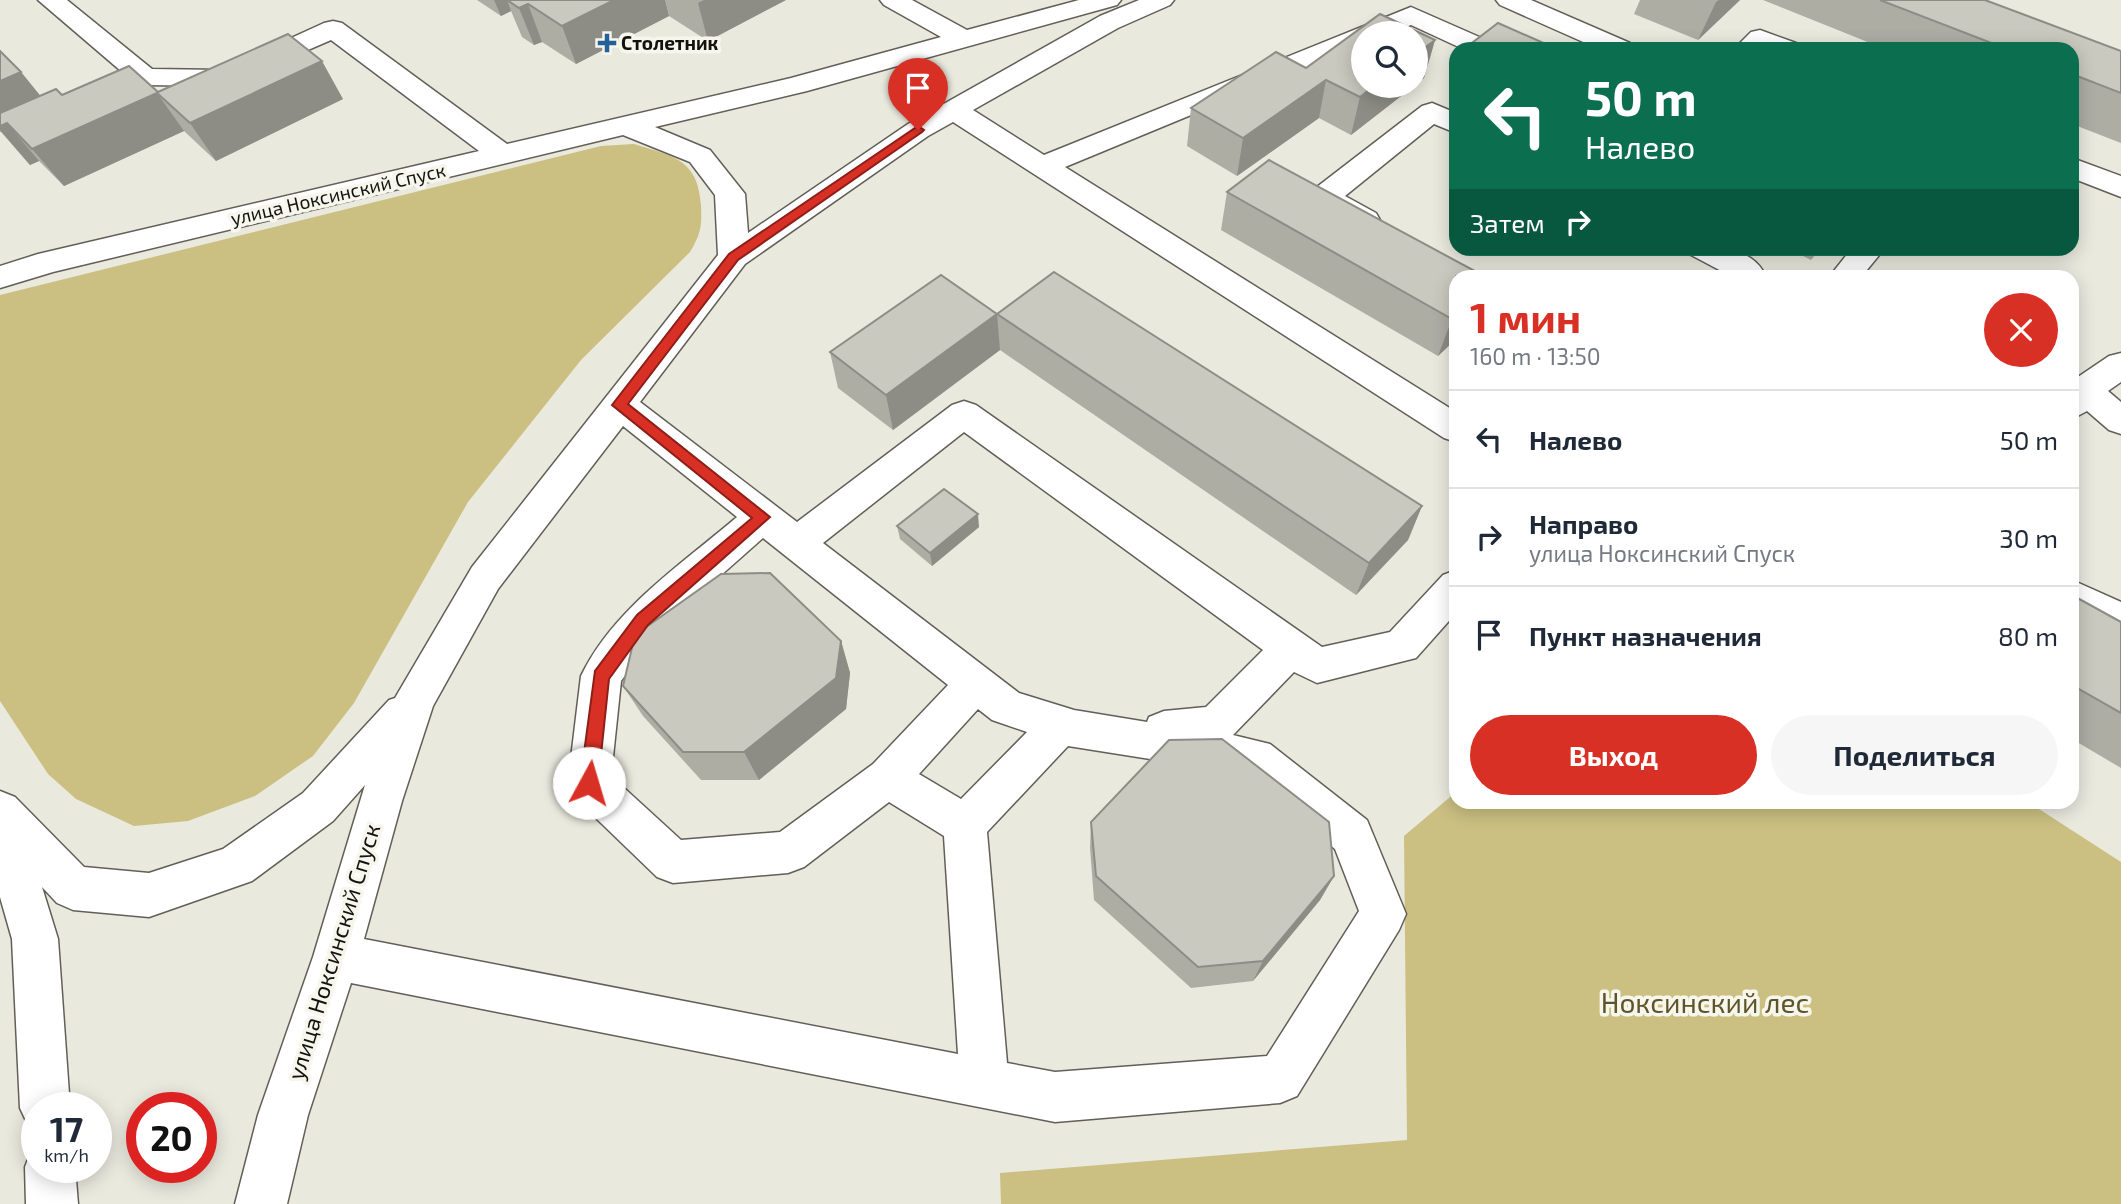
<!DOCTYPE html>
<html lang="ru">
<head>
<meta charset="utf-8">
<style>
  :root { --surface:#fff; --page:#f6f6f7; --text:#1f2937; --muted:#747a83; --line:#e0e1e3; --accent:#d93025 }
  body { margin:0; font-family:"Exo 2",sans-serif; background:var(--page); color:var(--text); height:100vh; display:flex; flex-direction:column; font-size:26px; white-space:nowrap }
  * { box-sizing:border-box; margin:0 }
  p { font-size:23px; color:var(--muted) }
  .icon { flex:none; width:38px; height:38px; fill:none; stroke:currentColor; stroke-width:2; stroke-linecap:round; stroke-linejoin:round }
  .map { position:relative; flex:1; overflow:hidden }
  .sheet { position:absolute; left:1449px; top:270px; width:630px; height:539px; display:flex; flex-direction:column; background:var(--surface); border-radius:21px; box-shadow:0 4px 18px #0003 }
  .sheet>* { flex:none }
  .hud { position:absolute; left:1449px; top:42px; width:630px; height:214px; border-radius:21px; box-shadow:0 4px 18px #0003; background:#0b6e4f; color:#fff; overflow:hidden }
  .buttons { position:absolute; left:1351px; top:21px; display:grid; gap:14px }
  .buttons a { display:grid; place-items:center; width:77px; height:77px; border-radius:50%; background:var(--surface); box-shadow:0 4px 18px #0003; font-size:35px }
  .speed { position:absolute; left:21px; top:1092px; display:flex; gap:14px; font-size:35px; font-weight:700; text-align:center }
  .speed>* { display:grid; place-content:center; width:91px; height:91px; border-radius:50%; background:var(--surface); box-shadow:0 4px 18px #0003; line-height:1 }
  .speed small { font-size:18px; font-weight:400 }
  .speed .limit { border:10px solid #d22; background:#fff; color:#111 }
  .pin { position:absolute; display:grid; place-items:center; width:60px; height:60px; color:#fff; margin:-72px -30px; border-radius:50% 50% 50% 0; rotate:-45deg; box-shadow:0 0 7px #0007 }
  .pin .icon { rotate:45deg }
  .me { position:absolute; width:77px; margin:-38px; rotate:6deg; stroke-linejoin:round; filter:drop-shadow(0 0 5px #0008) }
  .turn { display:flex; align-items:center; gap:24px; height:147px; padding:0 21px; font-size:32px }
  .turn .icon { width:91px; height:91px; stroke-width:2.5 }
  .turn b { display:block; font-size:49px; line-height:60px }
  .then { display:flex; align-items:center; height:66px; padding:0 21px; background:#0003; gap:14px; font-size:26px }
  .round { display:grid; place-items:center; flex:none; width:74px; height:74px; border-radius:37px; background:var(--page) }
  .headline { display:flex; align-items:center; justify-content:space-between; height:119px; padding:0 21px }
  h1 { font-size:42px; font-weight:700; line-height:52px; color:var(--accent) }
  .action { display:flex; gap:14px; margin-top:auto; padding:14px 21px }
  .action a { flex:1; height:80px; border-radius:42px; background:var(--accent); color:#fff; font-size:28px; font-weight:700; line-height:80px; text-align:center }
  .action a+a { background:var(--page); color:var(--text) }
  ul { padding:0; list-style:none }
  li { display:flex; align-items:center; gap:21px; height:98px; padding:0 21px; border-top:2px solid var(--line) }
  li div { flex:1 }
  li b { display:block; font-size:26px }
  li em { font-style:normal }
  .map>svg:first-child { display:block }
</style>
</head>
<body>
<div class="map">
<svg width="2121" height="1204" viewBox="0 0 2121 1204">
  <rect width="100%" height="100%" fill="#eae9de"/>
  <g fill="#cbc082">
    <path d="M634,144c39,12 64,15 67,61 1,22 0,28 -11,47l-109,108 -113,142 -114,201 -41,53 -58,40 -67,25 -54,5 -58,-27 -28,-25 -48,-73v-406l601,-149z"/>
    <path d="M1456,792v10h572l93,60v342h-1120l-1,-31 407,-33 -3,-304z"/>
  </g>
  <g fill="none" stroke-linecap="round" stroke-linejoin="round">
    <defs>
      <g id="minor">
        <path d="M38,0h29l85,69 69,1 103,-47 9,-2 9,2 165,121 284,-66 150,-41 -57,-32 -4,-5h32l55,30 112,-30h42l-4,5 -310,86 -152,36 55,23 35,44 3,39 160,-109 192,-108 39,-16h35l-4,5 -52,23 -145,82 71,45 367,-148 82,36 4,6h-34l-52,-24 -21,8h-27v11l-298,123 391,245v30l-12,-4 -491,-316 -25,14 -183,128 -105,138 157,120 155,-117 12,-4 12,4 346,242 68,-15 53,-57 13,-5v43l-40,45 -99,25 -23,-11 -61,63 37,9 97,76 39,94 -7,16 -102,166 -17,7 -225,19 -704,-139 -43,132 -21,89h-52l23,-89 55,-158 52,-172 -32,36 -81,60 -103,36 -76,-7 -16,-7 -15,-16 16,52 12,169h-33v21l-9,-4 -8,-17 -8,-169 -12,-42v-106l15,6 69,70 65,6 74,-24 80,-56 86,-93 6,-2 77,-131 246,-312 -3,-60 -25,-33 -67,-27 -570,137 -53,16v-22l38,-12 441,-103 -148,-111 -106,46 -80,-1 -10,-2zM623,426l114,91c-55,47 -124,92 -156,159l-13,107 6,14 83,80 16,6 115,-10 16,-6 85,-65 55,34 14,218 -594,-115 38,-138 31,-95 65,-117zM964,432l299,218 -57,57 -42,4 -15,6 -2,5 -73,-12 -55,-17 -196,-150zM763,538l185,147 -75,79 -93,68 -99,8 -70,-64 10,-95 36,-49zM978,709l14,11 35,12 -66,67 -42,-25zM1068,746l177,28 90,75 24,62 -92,145 -212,16 -48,-9 -20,-231z"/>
        <path d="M1496,0h35l99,43 4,6h-35l-99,-44z"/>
        <path d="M1760,30l36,13 4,6h-66l17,-17z"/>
        <path d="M1432,103l24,10v20l-22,-9 -89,72 31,17 4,7 -4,7c-2,1 -10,3 -12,3 -12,-1 -49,-23 -55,-33l4,-7 109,-84z"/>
        <path d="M2072,158l49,18v21l-49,-19z"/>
        <path d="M1687,248c26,0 60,-3 76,23l-4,5h-32v-2l-36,-19z"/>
        <path d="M1852,248h33l-23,28h-32z"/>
        <path d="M2121,353v29l-13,9 13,11v32l-12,-4 -22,-19 -15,8v-38l37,-25z"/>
        <path d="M2072,580l49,22v35l-49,-23z"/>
        <path d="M37,1147v20h38l3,37h-52l-1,-37 7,-18z"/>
      </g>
    </defs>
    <use href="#minor" stroke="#615f57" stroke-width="3"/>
    <use href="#minor" fill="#fff" fill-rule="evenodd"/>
  </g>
  <g fill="#aeada4">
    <path d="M477,0h188l4,16 -93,48 -34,-22 -8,3 -12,-8 -11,-26 -10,5z"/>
    <path d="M665,0h121l-78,41 -39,-25z"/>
    <path d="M1640,0h100l-42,40 -64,-26z"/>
    <path d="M1763,0h222l136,51v92l-49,-19v-75h-187z"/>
    <path d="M1380,14l55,26 -11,38 -8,6v-51h-53v53h51l-63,49 -32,-17 -82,58 -50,-30 4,-38 85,-56 30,16z"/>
    <path d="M0,51l21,21 19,24 118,-4 185,7 -127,62 -32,-30 -120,55 -25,-25 -9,4 -29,-33h-1z"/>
    <path d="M1456,71v20l-5,-3z"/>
    <path d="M1227,192l257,84 -28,63 -18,17 -217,-126z"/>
    <path d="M1787,248h34l-10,12z"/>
    <path d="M997,314l425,192 -14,34 -52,55 -356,-245 -107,80 -55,-42 -8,-36z"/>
    <path d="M897,526l82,1 -47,39 -32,-27z"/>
    <path d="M2072,595l49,27v146l-49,-29z"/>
    <path d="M841,641l9,32 -4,36 -87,71h-58l-58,-64 -20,-30z"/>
    <path d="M1091,822l243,54 -14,24 -67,81 -62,7 -97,-88 -4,-52z"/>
  </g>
  <g fill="#8d8d86">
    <path d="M494,0h13l4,11 -10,5z"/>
    <path d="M614,0h51l4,16 -93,48 -14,-38z"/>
    <path d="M704,0h82l-78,41 -10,-38z"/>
    <path d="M1719,0h21l-42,40 18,-38z"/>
    <path d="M528,4l14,38 -8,3 -15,-37z"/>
    <path d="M1435,40l-11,38 -8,6v-30z"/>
    <path d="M322,61l21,38 -127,62 -26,-38z"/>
    <path d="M21,72l31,38 -45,13 32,38 -9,4 -30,-35v-49z"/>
    <path d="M1326,80l-7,38 -82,58 6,-38z"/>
    <path d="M1374,86h40l-63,49 9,-38z"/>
    <path d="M157,93l27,38 -120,55 -32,-37z"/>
    <path d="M997,314l3,36 -107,80 -7,-35z"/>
    <path d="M1456,315v24l-18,17 14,-37z"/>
    <path d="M1422,506l-14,34 -52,55 13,-32z"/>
    <path d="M978,514l1,13 -47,39 -2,-13z"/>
    <path d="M841,641l9,32 -4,36 -87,71 -15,-28z"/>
    <path d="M1334,876l-14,24 -67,81 10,-20z"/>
  </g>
  <g fill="#cac9bf" stroke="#8d8d86" stroke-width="2">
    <path d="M507,0h107l-52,26 -34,-22 -9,4z"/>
    <path d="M1880,0h105l136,51v42l-49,-19v-25h-65z"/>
    <path d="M1380,14l55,26 -19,14v-21h-53v53h11l-14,11 -34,-17 -83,58 -52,-30 85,-56 30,16z"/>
    <path d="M1498,23l59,26h-93z"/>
    <path d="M288,34l34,27 -132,62 -33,-30 -125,56 -25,-26 -7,3v-13l56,-24 6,6 67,-29 29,26z"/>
    <path d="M0,51l21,21 -21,9z"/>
    <path d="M1269,160l215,116h-28v39l-4,4 -225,-127z"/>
    <path d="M1054,272l368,234 -53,57 -372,-249 -111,81 -56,-43 111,-77 56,39z"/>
    <path d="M944,489l34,25 -48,39 -33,-27z"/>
    <path d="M770,573l71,68 -5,37 -92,74h-61l-60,-66 12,-51 86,-61z"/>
    <path d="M2072,595l49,27v91l-49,-28z"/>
    <path d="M1222,739l107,83 5,54 -71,85 -65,6 -102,-91 -5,-54 78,-82z"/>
  </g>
  <path fill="#d93025" stroke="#8d1f18" stroke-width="2" d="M918,126l6,4 -2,2 -184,128 -110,144 142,113 -122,108 -39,54 -11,104 -3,6 -6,3 -6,-3 -3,-6 15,-112 42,-56 115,-97 -140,-113 117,-151z"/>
  <path fill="#246198" stroke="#f7f6ec" stroke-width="2.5" d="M603.5 32.5h7v7h7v7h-7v7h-7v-7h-7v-7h7z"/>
  <g text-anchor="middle" stroke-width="7" stroke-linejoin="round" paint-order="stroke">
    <g font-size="19" font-weight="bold" fill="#13120f" stroke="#f7f6ec" text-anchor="start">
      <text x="621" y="50">Столетник</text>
    </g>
    <g font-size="19" fill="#13120f" stroke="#f7f6ec">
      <text transform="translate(338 194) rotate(-13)" y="7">улица Ноксинский Спуск</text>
    </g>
    <g font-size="23" fill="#13120f" stroke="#f7f6ec">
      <text transform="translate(334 952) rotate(-73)" y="8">улица Ноксинский Спуск</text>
    </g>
    <g font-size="28" fill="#5d5529" stroke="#f7f6ec">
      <text x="1705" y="1013">Ноксинский лес</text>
    </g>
  </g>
</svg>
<div class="buttons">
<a><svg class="icon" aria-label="search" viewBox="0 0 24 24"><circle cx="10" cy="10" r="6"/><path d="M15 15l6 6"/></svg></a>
</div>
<div class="speed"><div>17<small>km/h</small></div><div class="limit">20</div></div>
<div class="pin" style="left:918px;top:130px;background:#d93025"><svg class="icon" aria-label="arrive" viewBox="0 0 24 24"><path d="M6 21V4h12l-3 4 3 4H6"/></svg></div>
<svg class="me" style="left:589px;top:783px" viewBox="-20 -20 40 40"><circle r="19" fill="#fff"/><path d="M0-13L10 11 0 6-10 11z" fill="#d93025"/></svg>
<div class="hud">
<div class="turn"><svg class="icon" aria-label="left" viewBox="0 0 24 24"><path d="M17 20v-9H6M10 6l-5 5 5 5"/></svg><div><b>50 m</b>Налево</div></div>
<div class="then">Затем<svg class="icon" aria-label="right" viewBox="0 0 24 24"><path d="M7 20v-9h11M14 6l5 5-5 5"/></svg></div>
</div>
<section class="sheet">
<div class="headline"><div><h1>1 мин</h1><p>160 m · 13:50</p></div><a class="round" style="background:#d93025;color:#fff"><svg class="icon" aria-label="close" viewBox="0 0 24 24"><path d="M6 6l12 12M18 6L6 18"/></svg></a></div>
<ul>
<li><svg class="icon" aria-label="left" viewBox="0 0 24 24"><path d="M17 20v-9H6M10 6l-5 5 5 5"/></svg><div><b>Налево</b></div><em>50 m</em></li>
<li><svg class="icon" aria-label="right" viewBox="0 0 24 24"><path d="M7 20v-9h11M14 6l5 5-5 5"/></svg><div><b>Направо</b><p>улица Ноксинский Спуск</p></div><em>30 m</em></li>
<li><svg class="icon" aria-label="arrive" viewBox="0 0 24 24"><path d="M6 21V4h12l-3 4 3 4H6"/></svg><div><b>Пункт назначения</b></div><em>80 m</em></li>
</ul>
<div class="action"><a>Выход</a><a>Поделиться</a></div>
</section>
</div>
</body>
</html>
